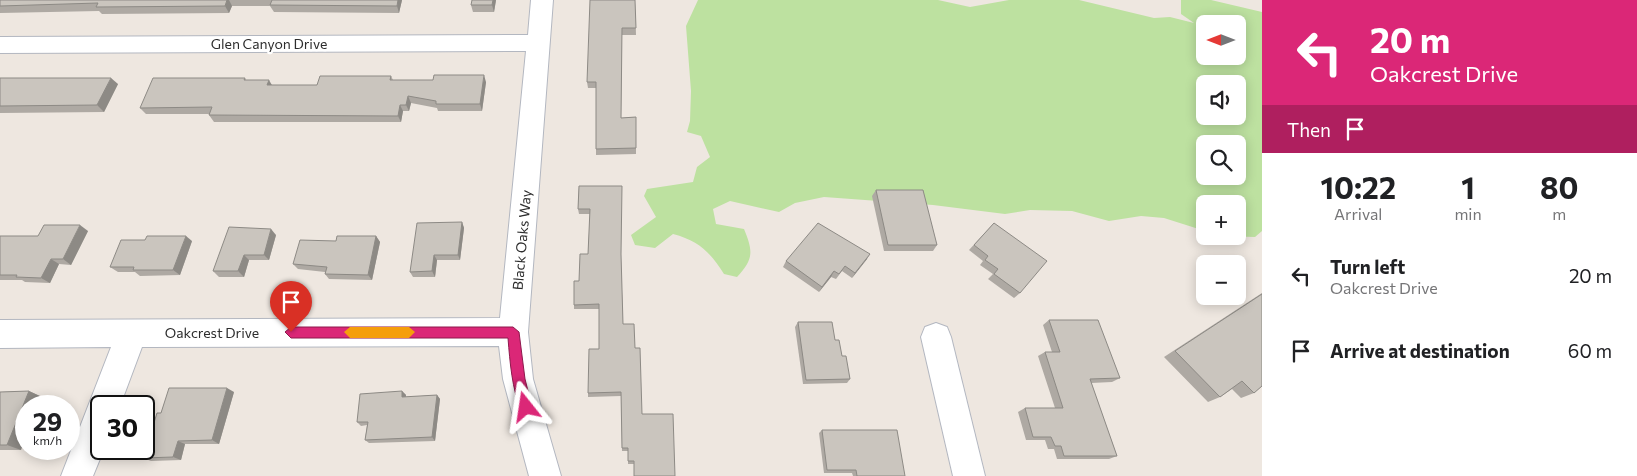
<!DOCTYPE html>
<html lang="en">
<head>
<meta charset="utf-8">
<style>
  :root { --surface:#fff; --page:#f6f6f6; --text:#202124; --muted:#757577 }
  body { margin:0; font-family:Commissioner,sans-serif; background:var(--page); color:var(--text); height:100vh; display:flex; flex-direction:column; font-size:19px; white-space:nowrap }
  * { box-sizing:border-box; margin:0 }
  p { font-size:16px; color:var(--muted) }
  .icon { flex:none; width:28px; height:28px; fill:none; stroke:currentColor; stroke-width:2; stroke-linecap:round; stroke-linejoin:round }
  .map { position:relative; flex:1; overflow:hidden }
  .side { display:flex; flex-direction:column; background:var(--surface); width:375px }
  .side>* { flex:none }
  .top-card { background:#db2777; color:#fff; overflow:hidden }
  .needle { width:32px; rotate:270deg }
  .tools { position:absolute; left:1196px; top:15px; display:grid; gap:10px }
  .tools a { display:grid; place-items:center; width:50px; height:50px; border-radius:8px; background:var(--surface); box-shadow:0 2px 12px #0003; font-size:25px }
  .speed { position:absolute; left:15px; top:395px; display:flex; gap:10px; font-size:25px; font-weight:700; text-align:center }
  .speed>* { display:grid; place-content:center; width:65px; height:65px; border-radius:50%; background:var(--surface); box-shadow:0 2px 12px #0003; line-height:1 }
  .speed small { font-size:12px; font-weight:400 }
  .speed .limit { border:2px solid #111; border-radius:8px; background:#fff; color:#111 }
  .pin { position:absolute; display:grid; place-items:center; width:42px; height:42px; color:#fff; margin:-51px -21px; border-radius:50% 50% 50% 0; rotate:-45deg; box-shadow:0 0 5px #0007 }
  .pin .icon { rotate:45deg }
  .me { position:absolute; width:55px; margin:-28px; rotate:345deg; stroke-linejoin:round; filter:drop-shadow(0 0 4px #0008) }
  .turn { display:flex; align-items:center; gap:18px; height:105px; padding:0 25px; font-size:22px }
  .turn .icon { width:65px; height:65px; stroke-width:2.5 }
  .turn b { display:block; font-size:35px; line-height:42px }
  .then { display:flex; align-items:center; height:48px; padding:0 25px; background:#0003; gap:10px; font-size:19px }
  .eta { display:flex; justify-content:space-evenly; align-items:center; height:85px; text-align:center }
  .eta b { font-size:30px; font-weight:700; line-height:35px }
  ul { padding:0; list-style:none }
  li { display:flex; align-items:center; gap:15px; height:75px; padding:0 25px }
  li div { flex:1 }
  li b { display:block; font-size:19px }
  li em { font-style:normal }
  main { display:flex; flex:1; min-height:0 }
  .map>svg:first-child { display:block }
</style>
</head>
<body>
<main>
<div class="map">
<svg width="1262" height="476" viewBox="0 0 1262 476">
  <rect width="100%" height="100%" fill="#eee7e0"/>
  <path fill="#bde1a0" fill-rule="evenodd" d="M698,0h240l32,7 39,-7h70l75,18 16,-1 24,6 -13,-9v-14h30l51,12v219l-7,6 -36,-1h19v-32h-33v27l-41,-13 -23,-2 -32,5 -37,-10 -42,-1 -25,4 -72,-9 -109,-8 -29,6 -16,9 -49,-11 -17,8 3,15 28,5c9,22 10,30 -7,48l-13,-3c-14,-22 -25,-33 -51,-40l-18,14 -20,-3 -4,-10 25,-18 -12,-21 3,-7 46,-7 4,-15 13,-10 -9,-21 -14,-4 3,-11 1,-30 -5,-65zM1205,24h33v32h-33zM1205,84h33v32h-33zM1205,144h33v32h-33z"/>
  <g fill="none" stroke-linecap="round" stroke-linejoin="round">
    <defs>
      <g id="minor">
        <path d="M531,0h22l-25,332 5,47 28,97h-32l-26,-97 -4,-33 -357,1 -22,59h-19v43h3l-11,27h-32l50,-129 -111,1v-28l500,-2 26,-267 -526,2v-16l528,-2z"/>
        <path d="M936,323l11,4 4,10 34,139h-32l-32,-139 4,-10z"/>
      </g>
    </defs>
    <use href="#minor" stroke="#b3b7c0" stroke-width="2"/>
    <use href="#minor" fill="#fff" fill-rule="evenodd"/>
  </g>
  <g fill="#aea9a3">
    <path d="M0,0h402l-3,13 -125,-1 -4,-6h-38l-3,7 -127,1 -3,-3 -99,2z"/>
    <path d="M496,0l-2,12h-21l-2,-7z"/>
    <path d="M635,0l1,35h-14l-1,83 15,-1v37l-40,1v-67h-8l-1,-6z"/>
    <path d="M391,76l2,4 93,2 -4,29h-44l-1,-3 -26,-5 -2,8h-6l-2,11h-187l-5,-7 1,-1h-64l-6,-6 105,-30 1,2 26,5h45z"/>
    <path d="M0,78l118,6 -14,28 -104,1z"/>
    <path d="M579,186l42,73 2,65 11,140h-6v-13h-6l-1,-55 -33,1v-4l11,-44v-40h-25v-4l5,-24 9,-27 2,-40h-11l-1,-5z"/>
    <path d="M876,190l61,55 -4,6h-49l-12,-55z"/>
    <path d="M462,222l2,6 -4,32h-23l-2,17h-22l-3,-5z"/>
    <path d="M994,223l26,70 -6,5 -26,-19 5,-5 -13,-9 3,-4 -14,-11z"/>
    <path d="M88,231l-17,34 -12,-1 -9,19 -25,-1 -3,-2h-22v-44h38z"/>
    <path d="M276,235l-7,25h-20l-5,17h-25l-6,-6z"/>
    <path d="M376,236l4,6 -8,38 -43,-1 -4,-5v-2l-27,-3 -5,-5 43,-23z"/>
    <path d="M192,241l-12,34 -40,1 -5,-4h-17l-8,-5z"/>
    <path d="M867,259l-15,19 -10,-7 -6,8 -5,-2 -12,15 -36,-25 3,-6z"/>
    <path d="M1262,293v93l-8,7 -13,5 -9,-9 -12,8 -12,5 -44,-45z"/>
    <path d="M1049,320l71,58 -8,4 -21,1 26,73 -8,3h-52l-3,-10h-6l-3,-9h-19l-8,-28 7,-4h30l-17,-52 7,-4h7l-9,-27z"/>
    <path d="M798,322l37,18 15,39 -3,4 -44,1 -8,-57z"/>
    <path d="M29,391l13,6 -4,9h-12l-5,44h-21v-58z"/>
    <path d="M402,391l4,4v2l31,-2 3,4 -5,42 -66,2 -4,-3 2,-15 -6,1 -4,-4z"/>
    <path d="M234,392l-15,52h-34l-4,16 -30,1 -8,-3z"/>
    <path d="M822,430l83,46h-52l-1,-3h-28l-5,-40z"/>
  </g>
  <g fill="#8d8a85">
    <path d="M227,0h2l3,6 -3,7 -4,-7z"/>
    <path d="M398,0h4l-3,13 -2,-7z"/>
    <path d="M493,0h3l-2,12 -2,-7z"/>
    <path d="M484,75l2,7 -4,29 -2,-7z"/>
    <path d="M111,78l7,6 -14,28 -7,-7z"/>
    <path d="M269,80l4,7 -6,-2z"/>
    <path d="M408,96l3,7 -2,8 -3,-6z"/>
    <path d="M400,105l3,6 -2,11 -3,-6z"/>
    <path d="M462,222l2,6 -4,32 -2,-5z"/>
    <path d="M80,225l8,6 -17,34 -8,-6z"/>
    <path d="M271,229l5,6 -7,25 -5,-5z"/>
    <path d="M186,236l6,5 -12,34 -7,-5z"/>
    <path d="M376,236l4,6 -8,38 -4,-5z"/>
    <path d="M870,254l-3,5 -15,19 3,-5z"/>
    <path d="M244,255l5,5 -5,17 -6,-6z"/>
    <path d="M434,255l3,5 -2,17 -3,-6z"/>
    <path d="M51,259l8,5 -9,19 -9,-5z"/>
    <path d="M834,271l-3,6 -12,15 3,-5z"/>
    <path d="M227,388l7,4 -15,52 -7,-4z"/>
    <path d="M29,391l13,6 -4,9h-12v30l-5,14 -14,-5z"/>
    <path d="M402,391l4,4 -1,6 -3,-4z"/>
    <path d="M437,395l3,4 -5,42 -3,-4z"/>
    <path d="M178,441l7,3 -4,16 -8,-3z"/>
  </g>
  <g fill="#cac5be" stroke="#8d8a85">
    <path d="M0,0h227l-2,6 -129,1 2,-4 -98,3z"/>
    <path d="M272,0h126l-1,6 -127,-1z"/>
    <path d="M472,0h21l-1,5h-21z"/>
    <path d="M590,0h45l1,28h-14l-1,90 15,-1v31l-40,1v-67h-9z"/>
    <path d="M434,75h50l-4,29h-44v-3l-28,-5 -2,9h-6l-2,11 -189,-1 3,-8 -72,1 13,-30h92l-1,2h25l-2,5h50l3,-9h71l-1,4h43z"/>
    <path d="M0,78h111l-14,27 -97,1z"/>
    <path d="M579,186h43l-1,68 2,70h11l1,24h5l2,66h31l2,62h-41v-15h-6v-13h-6l-1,-56 -33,1 1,-44h10v-45l-25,1v-24h5l1,-27h8l2,-45h-12z"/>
    <path d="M876,190h47l14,55h-49z"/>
    <path d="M462,222l-4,33h-24l-2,16 -22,1 7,-49z"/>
    <path d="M818,223l52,31 -15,19 -10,-7 -6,8 -5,-3 -12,16 -36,-26z"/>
    <path d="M994,223l53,38 -27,32 -26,-19 4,-5 -13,-9 3,-4 -14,-11z"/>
    <path d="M44,225h36l-17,34h-12l-10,19 -25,-1 1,-2h-17v-39h38z"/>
    <path d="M229,227l42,2 -7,26h-20l-6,16h-25z"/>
    <path d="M147,236h39l-13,34h-40l1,-3h-24l11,-27h24z"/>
    <path d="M337,236h39l-8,39 -43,-1 2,-7 -34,-3 7,-24 36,1z"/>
    <path d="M1262,294v92l-8,7 -12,-12 -22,16 -45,-46z"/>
    <path d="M1049,320h49l22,58 -30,1 27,77h-53l-3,-10h-6l-4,-9h-18l-8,-29h38l-18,-56h15z"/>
    <path d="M798,322h34l3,18h4l3,16h4l4,23 -44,1z"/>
    <path d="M169,388h58l-15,52 -34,1 -5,16 -30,1 14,-45h4z"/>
    <path d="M29,391l-22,54h-7v-53z"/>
    <path d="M402,391v6l35,-2 -5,42 -67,3 3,-18h-11l3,-28z"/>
    <path d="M822,430h75l8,46h-48l-1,-6h-29z"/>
  </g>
  <path fill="#db2777" stroke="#8e194d" d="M291,327h222l6,5 6,47 7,28 -2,4 -4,2 -5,-2c-9,-23 -11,-48 -13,-73h-217l-6,-6z"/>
  <path fill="#f59e0b" d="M350,327h59l6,5 -6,6h-59l-6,-6z"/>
  <g text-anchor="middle" stroke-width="4.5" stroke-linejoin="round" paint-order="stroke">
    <g font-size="14" fill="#2d2d2d" stroke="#fff">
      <text x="269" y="49">Glen Canyon Drive</text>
      <text transform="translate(522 240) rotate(-85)" y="5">Black Oaks Way</text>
      <text x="212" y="338">Oakcrest Drive</text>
    </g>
  </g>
</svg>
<div class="tools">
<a><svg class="needle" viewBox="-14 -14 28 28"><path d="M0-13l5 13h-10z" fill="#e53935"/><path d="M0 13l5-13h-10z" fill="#757577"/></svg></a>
<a><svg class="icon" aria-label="sound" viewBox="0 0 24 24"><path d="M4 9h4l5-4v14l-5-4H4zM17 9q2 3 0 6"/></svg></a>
<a><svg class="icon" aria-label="search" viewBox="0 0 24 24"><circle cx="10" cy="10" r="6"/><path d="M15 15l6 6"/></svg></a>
<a>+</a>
<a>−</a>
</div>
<div class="speed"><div>29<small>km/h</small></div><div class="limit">30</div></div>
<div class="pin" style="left:291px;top:332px;background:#d93025"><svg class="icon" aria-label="arrive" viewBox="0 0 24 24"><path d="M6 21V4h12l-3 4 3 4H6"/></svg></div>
<svg class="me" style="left:526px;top:407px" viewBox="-20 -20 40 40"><path d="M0-17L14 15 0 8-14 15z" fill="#db2777" stroke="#fff" stroke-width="4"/></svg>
</div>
<section class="side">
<div class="top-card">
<div class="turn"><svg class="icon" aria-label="left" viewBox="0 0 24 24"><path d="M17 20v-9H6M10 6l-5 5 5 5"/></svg><div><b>20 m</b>Oakcrest Drive</div></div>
<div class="then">Then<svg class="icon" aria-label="arrive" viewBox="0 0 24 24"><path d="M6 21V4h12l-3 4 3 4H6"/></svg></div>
</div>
<div class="eta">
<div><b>10:22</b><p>Arrival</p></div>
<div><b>1</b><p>min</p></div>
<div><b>80</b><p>m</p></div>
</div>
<ul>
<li><svg class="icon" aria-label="left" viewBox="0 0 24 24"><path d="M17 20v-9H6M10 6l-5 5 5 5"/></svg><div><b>Turn left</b><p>Oakcrest Drive</p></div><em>20 m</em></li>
<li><svg class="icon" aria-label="arrive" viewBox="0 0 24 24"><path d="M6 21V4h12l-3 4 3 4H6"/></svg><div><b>Arrive at destination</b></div><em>60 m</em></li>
</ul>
</section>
</main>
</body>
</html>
